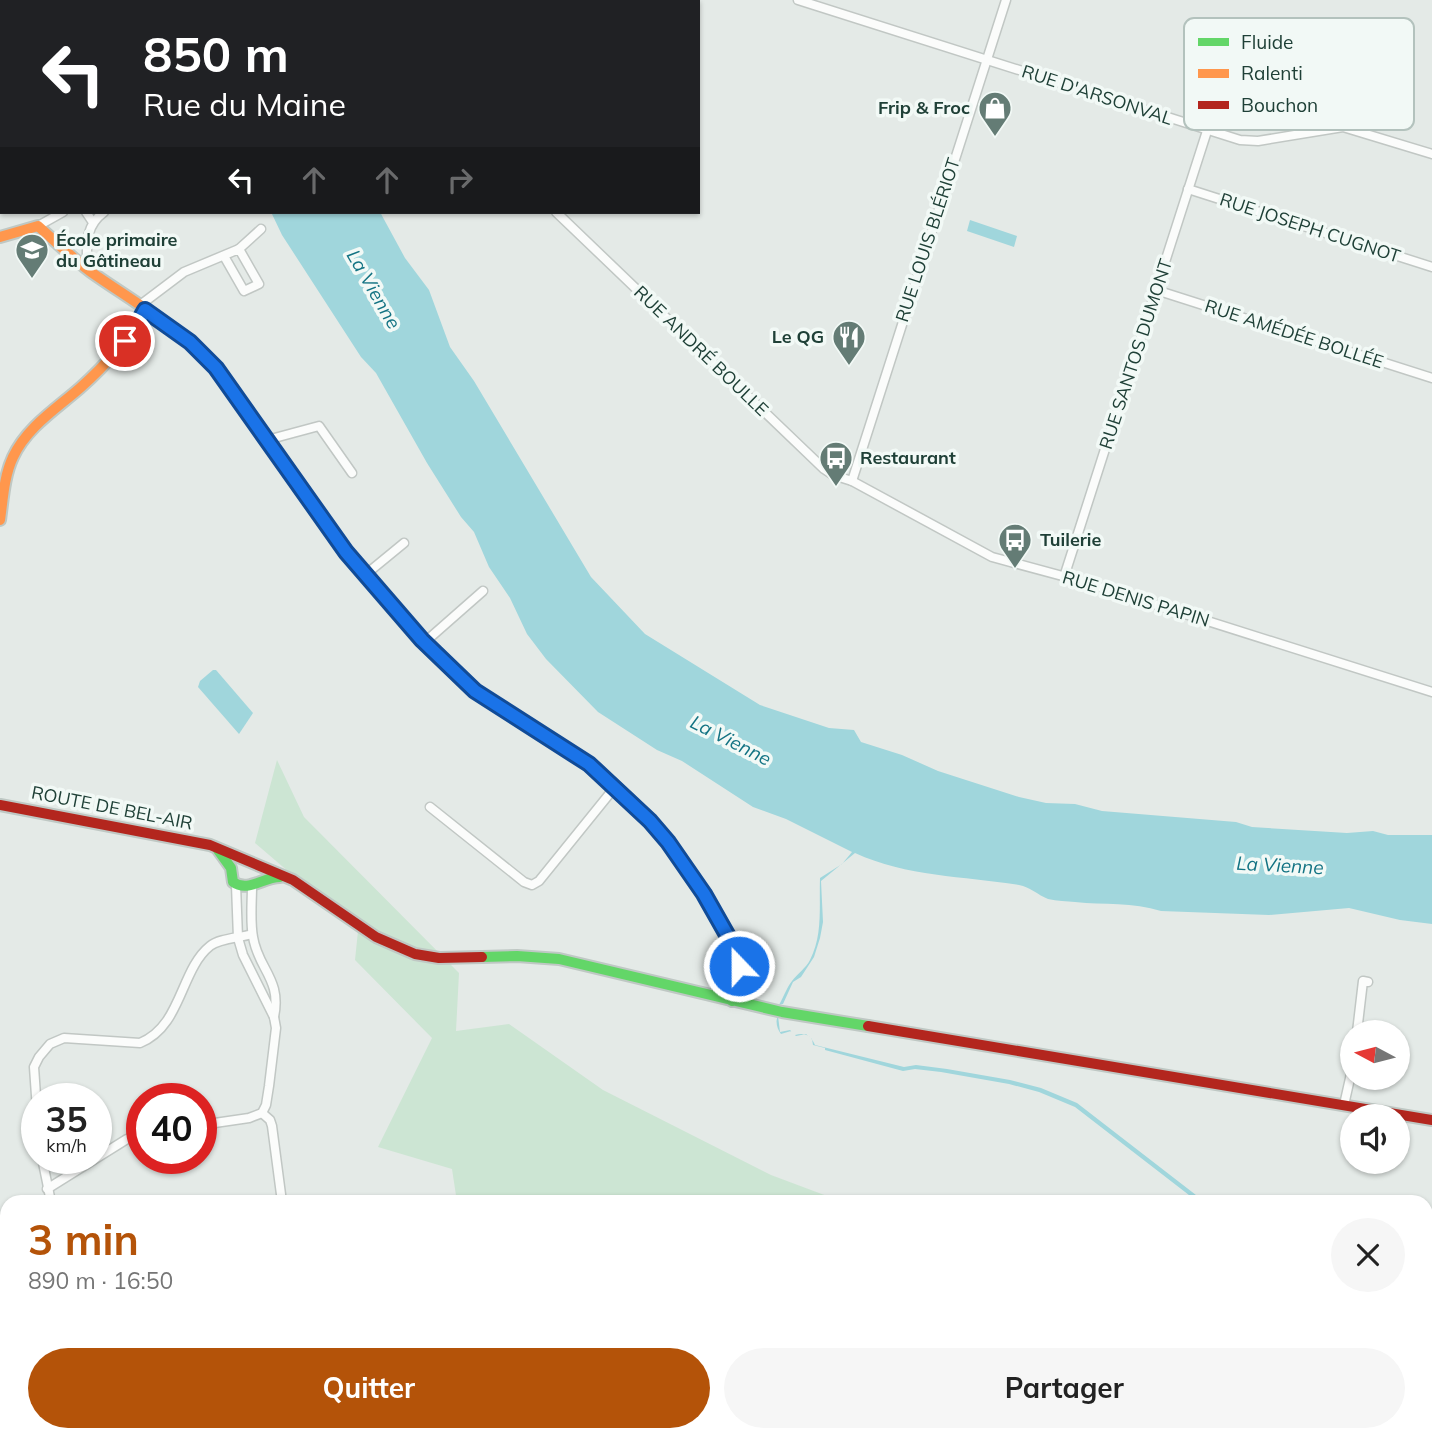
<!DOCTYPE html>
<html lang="fr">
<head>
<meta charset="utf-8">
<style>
  :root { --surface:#fff; --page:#f6f6f6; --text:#222; --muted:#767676; --accent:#b45309 }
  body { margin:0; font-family:Mulish,sans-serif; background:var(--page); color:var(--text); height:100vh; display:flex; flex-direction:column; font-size:26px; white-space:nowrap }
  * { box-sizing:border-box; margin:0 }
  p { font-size:23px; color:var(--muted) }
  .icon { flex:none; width:38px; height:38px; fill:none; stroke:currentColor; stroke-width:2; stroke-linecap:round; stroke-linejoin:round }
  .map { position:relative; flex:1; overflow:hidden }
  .details { position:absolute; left:0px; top:1195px; width:1433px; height:247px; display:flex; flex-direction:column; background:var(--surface); border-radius:21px 21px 0 0; box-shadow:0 2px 5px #0004 }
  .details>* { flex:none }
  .top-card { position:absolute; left:0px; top:0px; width:700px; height:214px; box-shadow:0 2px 5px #0004; background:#202124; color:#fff; overflow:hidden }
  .needle { width:46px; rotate:277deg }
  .controls { position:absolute; left:1340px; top:1020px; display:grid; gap:14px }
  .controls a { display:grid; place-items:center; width:70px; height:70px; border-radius:50%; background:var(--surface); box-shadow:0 2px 5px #0004; font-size:35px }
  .speed { position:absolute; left:21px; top:1083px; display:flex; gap:14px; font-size:35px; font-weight:700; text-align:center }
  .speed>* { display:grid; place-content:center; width:91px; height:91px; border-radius:50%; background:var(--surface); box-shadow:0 2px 5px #0004; line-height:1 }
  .speed small { font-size:18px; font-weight:400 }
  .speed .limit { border:10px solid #d22; background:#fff; color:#111 }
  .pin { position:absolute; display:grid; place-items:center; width:60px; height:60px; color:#fff; margin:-30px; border:4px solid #fff; border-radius:50%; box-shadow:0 2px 7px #0007 }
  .me { position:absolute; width:77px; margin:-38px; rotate:338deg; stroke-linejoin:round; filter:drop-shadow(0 0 5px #0008) }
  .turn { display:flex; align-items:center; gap:24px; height:147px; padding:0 28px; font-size:32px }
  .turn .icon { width:91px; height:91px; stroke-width:2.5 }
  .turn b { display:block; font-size:49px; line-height:60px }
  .lanes { display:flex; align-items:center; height:66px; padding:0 28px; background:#0003; justify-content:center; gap:35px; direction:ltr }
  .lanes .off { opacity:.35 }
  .round { display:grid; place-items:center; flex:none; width:74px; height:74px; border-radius:37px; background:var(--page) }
  .headline { display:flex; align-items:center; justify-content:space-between; height:119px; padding:0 28px }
  h1 { font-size:42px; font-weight:700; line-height:52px; color:var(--accent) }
  .primary-button { display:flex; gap:14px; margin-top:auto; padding:14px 28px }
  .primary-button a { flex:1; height:80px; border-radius:42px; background:var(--accent); color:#fff; font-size:28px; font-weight:700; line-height:80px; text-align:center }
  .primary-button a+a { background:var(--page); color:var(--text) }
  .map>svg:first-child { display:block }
</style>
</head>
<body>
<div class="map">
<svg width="1432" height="1441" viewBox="0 0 1432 1441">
  <rect width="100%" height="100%" fill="#e4eae7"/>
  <path fill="#cce5d3" d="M277,760l27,57 155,156 -3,58 53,-7 94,66 168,85 72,27h-386l-5,-33 -74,-22 54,-109 -77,-78 3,-29 -103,-88z"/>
  <g fill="#a0d6dc">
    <path d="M271,212h109l25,46 24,32 21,57 24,34 117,196 54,57 115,71 69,23 25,2 7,12 41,13 36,16 81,26 27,6 29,1 27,7 134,11 16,5 95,6 26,-2 15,4h44v89l-32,-4 -51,-12 -80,7 -108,-4c-28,-9 -57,-6 -86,-9 -8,-1 -18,-1 -27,-3 -10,-4 -18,-12 -29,-14 -55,-9 -112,-8 -164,-32l-34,28 2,41 -3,16 -6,19 -13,20 -8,5 -10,22 -4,1c4,-7 8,-18 13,-24 5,-7 14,-13 18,-21 13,-25 9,-54 10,-82l22,-14 10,-12 -66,-33 -33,-12 -71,-46 -25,-11 -59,-38 -52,-53 -19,-25 -17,-36 -21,-31 -15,-35 -13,-15 -34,-54 -51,-90 -15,-16 -79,-122z"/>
    <path d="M970,220l47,16 -3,11 -47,-16z"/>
    <path d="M213,670h3l37,43 -14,21 -41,-47 2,-6z"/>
    <path d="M778,1016l2,16 10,-2 5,5c10,-3 16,0 20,10l89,22 12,-2 31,4 63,11 31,8 36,15 128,99h-7l-123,-95 -36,-15 -30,-8 -68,-12 -26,-3 -12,2 -78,-21v-2l-12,-3 -1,-6 -6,-5 -10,2 -5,-5 -10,3c-4,-5 -6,-13 -3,-18z"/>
  </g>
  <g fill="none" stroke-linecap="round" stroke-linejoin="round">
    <defs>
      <g id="street">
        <path d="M798,0l442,140 18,1 85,-14 89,27"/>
        <path d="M40,2l1,-2"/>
        <path d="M504,2v-2"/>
        <path d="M0,48l2,-2"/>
        <path d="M1188,189l244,78"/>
        <path d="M86,212l6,9"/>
        <path d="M556,212l268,257 9,6 19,6 140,76 89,24 351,111"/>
        <path d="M38,226l25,-14"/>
        <path d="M239,249l22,-20"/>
        <path d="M87,269c0,-24 -3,-42 17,-57"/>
        <path d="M1156,290l276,88"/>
        <path d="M139,306l45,-34 55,-23 20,35 -15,7 -20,-35"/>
        <path d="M267,440l52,-14 33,47"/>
        <path d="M852,481l154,-481"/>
        <path d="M365,575l39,-32"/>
        <path d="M1064,577l143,-446"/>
        <path d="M425,642l58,-51"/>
        <path d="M430,807l94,75 8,3 7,-4 76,-94"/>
        <path d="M252,886c0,16 -2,35 1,51 5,32 29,42 21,80"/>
        <path d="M1357,1032l6,-51 5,1"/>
        <path d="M1344,1105l9,-40"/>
        <path d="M37,1110l-3,-43 5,-10 11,-13 14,-6 76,5c42,-17 40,-73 70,-97 10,-8 30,-8 42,-12"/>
        <path d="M262,1113l8,7 2,6 10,76"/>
        <path d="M201,1125l48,-7 13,-5 4,-8 3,-19 7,-58 -2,-11 -31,-62 -5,-17 -2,-53"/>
        <path d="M42,1158l9,44"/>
        <path d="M47,1189l80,-50 15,-6"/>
        <path d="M0,1428l7,-3"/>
        <path d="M967,1435l2,6"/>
        <path d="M1313,1435l25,6"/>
        <path d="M1214,1441l1,-6"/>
      </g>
      <g id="fast">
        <path d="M449,668c41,38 92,61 137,94 54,40 97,95 130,154 9,15 20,31 22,48 1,13 -2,25 -6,37"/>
        <path d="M218,850l13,18 2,14c15,11 30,-5 47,-5"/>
        <path d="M482,957l35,-1 42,3 223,53 86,14"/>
      </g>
      <g id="slow">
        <path d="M0,237l38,-11c17,15 34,32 53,46 44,31 102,63 133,107"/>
        <path d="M0,520c3,-21 4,-44 13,-63 14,-30 43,-48 67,-69 26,-23 48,-48 65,-78"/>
      </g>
      <g id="jam">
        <path d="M224,379c70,100 138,203 225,289"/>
        <path d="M0,805l210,40 83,35 83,57 39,17 24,4 43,-1"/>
        <path d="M868,1026l564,94"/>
        <path d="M1426,1259l6,1"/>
        <path d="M0,1342h7"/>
      </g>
    </defs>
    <use href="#street" stroke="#c1c7c4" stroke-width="11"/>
    <use href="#fast" stroke="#bfc8c4" stroke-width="14"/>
    <use href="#slow" stroke="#bfc8c4" stroke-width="14"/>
    <use href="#jam" stroke="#bfc8c4" stroke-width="14"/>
    <use href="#street" stroke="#fbfcfb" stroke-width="8"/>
    <use href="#fast" stroke="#63d668" stroke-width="10"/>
    <use href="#slow" stroke="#ff974d" stroke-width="10"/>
    <use href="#jam" stroke="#b3261e" stroke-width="10"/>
  </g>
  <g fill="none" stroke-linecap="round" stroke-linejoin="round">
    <defs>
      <path id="route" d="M125,341l10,-13 10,-18 45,32 26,26 130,184 76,88 53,51 114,73 61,57 18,21 36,52 30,53 5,19"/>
    </defs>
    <use href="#route" stroke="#114b97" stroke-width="18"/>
    <use href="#route" stroke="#1a73e8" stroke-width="12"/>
  </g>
  <defs>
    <symbol id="shop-pin" viewBox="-11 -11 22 30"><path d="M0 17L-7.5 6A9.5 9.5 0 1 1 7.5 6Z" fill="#647c75" stroke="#f2f9f6"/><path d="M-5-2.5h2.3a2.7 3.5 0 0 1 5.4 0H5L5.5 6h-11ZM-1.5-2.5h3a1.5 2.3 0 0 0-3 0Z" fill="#fff"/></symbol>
    <symbol id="school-pin" viewBox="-11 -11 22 30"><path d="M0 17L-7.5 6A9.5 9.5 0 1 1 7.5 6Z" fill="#647c75" stroke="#f2f9f6"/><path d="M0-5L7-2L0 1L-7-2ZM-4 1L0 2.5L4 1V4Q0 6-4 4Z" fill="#fff"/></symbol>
    <symbol id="restaurant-pin" viewBox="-11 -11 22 30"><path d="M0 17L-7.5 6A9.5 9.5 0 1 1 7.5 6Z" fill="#647c75" stroke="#f2f9f6"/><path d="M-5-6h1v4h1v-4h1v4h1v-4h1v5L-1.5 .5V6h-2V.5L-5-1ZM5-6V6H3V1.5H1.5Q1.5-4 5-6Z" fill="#fff"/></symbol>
    <symbol id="bus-pin" viewBox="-11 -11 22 30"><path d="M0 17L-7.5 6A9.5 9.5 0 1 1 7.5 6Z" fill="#647c75" stroke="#f2f9f6"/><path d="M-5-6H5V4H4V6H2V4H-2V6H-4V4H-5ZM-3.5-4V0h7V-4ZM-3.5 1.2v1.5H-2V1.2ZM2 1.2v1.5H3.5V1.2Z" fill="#fff"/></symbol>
  </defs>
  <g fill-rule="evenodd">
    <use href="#shop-pin" x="976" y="89" width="38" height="52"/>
    <use href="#school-pin" x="13" y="231" width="38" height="52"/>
    <use href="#restaurant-pin" x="830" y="318" width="38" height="52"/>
    <use href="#bus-pin" x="817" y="439" width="38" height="52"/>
    <use href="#bus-pin" x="996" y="521" width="38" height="52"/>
  </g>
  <g text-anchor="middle" stroke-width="7" stroke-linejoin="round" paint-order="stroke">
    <g font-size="18" fill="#1f4037" stroke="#f2f9f6">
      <text transform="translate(1097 95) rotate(18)" y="6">RUE D'ARSONVAL</text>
      <text transform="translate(1310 228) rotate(18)" y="6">RUE JOSEPH CUGNOT</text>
      <text transform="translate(928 240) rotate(-72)" y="6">RUE LOUIS BLÉRIOT</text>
      <text transform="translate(1294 334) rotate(18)" y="6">RUE AMÉDÉE BOLLÉE</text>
      <text transform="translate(701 351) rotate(44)" y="6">RUE ANDRÉ BOULLE</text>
      <text transform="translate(1136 354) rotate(-72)" y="6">RUE SANTOS DUMONT</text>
      <text transform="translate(1136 599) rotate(17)" y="6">RUE DENIS PAPIN</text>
      <text transform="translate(112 808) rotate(11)" y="6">ROUTE DE BEL-AIR</text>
    </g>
    <g font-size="18" font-weight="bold" fill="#1f4037" stroke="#f2f9f6" text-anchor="start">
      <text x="970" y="114" text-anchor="end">Frip &amp; Froc</text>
      <text x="56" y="246">École primaire<tspan x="56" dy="21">du Gâtineau</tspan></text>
      <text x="824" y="343" text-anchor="end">Le QG</text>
      <text x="860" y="464">Restaurant</text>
      <text x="1040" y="546">Tuilerie</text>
    </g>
    <g font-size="19" font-style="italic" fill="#137383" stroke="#f2f9f6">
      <text transform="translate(374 289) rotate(60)" y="7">La Vienne</text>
      <text transform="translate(731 740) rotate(27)" y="7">La Vienne</text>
      <text transform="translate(1280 865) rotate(3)" y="7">La Vienne</text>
    </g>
  </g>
  <rect x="1184" y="18" width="230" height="112" rx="10" fill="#f2f9f6" stroke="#b3c2bd" stroke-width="2"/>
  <rect x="1198" y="38" width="31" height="8" fill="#63d668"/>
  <rect x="1198" y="69" width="31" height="9" fill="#ff974d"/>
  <rect x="1198" y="101" width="31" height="8" fill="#b3261e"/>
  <g font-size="19" fill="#1f4037">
    <text x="1241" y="49">Fluide</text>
    <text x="1241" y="80">Ralenti</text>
    <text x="1241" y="112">Bouchon</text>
  </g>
</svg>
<div class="controls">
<a><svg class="needle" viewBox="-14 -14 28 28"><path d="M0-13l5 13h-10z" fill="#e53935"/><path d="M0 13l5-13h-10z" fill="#767676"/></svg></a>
<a><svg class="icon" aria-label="sound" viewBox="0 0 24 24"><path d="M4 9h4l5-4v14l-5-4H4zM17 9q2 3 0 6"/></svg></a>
</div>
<div class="speed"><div>35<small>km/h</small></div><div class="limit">40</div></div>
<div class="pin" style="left:125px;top:341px;background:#d93025"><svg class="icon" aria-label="arrive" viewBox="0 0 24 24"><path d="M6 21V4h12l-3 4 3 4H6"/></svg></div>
<svg class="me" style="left:739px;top:966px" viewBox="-20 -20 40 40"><circle r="17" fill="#1a73e8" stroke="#fff" stroke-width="3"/><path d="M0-11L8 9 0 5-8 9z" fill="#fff"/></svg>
<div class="top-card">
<div class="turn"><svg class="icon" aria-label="left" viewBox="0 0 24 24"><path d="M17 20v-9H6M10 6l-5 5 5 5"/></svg><div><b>850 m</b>Rue du Maine</div></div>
<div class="lanes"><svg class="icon" aria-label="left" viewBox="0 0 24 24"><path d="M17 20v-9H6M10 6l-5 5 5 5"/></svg><svg class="icon off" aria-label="ahead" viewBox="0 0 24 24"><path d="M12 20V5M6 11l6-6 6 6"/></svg><svg class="icon off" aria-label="ahead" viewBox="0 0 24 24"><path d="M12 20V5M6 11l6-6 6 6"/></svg><svg class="icon off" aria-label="right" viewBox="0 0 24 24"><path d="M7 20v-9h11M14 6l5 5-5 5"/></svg></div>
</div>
<section class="details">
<div class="headline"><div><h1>3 min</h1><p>890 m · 16:50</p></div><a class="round"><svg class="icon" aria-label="close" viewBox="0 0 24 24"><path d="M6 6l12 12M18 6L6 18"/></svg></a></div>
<div class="primary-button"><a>Quitter</a><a>Partager</a></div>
</section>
</div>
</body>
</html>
